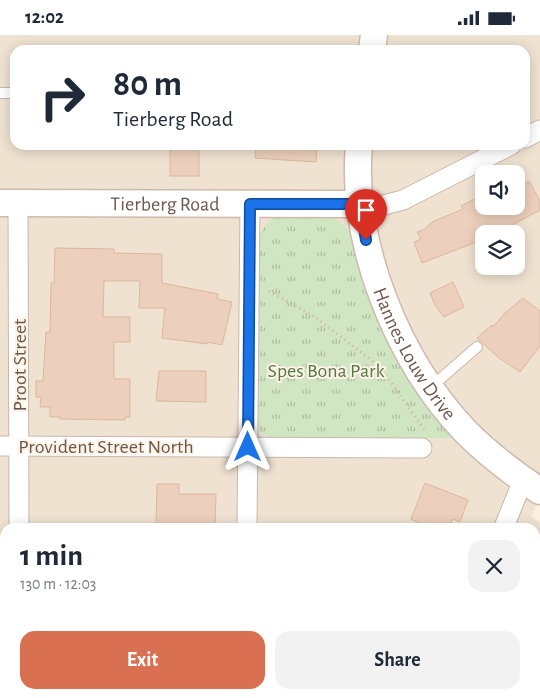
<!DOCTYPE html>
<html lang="en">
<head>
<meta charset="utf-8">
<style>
  :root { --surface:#fff; --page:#f2f2f3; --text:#1f2937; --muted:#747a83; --accent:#d97051 }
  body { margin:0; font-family:"Alegreya Sans",sans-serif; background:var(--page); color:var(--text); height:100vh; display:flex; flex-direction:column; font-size:19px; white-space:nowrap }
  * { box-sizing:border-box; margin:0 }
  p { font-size:16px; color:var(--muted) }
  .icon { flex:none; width:28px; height:28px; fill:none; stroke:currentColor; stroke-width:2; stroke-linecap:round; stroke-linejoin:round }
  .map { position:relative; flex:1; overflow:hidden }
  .details { position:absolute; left:0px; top:488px; width:540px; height:176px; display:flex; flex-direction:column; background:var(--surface); border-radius:15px 15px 0 0; box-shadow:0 2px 12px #0003 }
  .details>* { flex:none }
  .top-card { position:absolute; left:10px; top:10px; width:520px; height:105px; border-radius:15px; box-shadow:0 2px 12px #0003; background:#fff; color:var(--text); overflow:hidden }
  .buttons { position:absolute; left:475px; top:130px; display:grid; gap:10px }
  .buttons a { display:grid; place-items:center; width:50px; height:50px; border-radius:10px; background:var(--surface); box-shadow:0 2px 12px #0003; font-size:25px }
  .pin { position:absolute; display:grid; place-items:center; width:42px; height:42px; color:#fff; margin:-51px -21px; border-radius:50% 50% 50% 0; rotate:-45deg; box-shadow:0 0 5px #0007 }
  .pin .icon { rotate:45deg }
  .me { position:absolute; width:55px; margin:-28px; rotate:0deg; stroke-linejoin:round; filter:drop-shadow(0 0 4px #0008) }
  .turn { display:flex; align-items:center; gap:18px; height:105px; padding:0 20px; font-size:22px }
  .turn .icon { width:65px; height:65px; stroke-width:2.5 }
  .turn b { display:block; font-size:35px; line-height:42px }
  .round { display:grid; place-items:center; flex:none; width:52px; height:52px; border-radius:15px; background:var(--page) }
  .headline { display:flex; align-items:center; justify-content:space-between; height:85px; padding:0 20px }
  h1 { font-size:30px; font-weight:700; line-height:38px }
  .button { display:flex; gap:10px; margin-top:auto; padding:10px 20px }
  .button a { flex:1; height:58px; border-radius:15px; background:var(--accent); color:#fff; font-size:20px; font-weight:700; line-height:58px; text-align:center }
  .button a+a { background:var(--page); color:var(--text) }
  .status { display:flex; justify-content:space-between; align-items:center; height:35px; padding:0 25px; background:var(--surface); direction:ltr }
  .status svg { height:14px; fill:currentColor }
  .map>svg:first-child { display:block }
</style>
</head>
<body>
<div class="status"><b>12:02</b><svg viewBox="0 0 49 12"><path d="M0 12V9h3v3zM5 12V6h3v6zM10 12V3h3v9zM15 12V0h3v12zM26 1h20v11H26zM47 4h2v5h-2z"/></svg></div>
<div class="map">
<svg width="540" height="663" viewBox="0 0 540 663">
  <defs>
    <pattern id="park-tufts" width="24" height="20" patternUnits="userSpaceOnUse" patternTransform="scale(1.25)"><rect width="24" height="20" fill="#d0e5c2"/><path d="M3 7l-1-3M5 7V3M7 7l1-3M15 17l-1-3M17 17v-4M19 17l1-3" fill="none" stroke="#adbca0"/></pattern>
  </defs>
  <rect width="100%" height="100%" fill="#f9f0e1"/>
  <path fill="#f0e2d1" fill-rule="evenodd" d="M0,0h540v463l-9,18 9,7v175h-540zM15,15h510v95h-510zM484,139h32v32h-32zM484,199h32v32h-32zM5,492h530v167h-530z"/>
  <path fill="url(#park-tufts)" d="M277,181c19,0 51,-5 66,8 13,12 16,44 22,61 18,58 50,107 89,153h-181c-8,-1 -12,-4 -16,-12l2,-191 7,-11z"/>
  <g fill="#eccfbc" stroke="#ddb69e">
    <rect x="170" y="110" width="29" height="31"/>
    <path d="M256,110h61l-1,17 -61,-4z"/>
    <path d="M529,146l11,20v9l-26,14 1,3 -18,7h-13v5l-62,24 -8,-21 7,-3 -4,-7 8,-3 7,-7 31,-13 -2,-3 21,-11 2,11h32v-18z"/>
    <path d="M55,213l59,1v4l48,1v29l56,11 -1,5 15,3 -10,43 -15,-3v2l-45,-6 3,-30h-26l1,-27h-36l-1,36h27v25h-16v37h16v38h-5v3l-65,-1v-2h-10v-10h-10l1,-10h-5v-16h7l3,-49h4l1,-49h3z"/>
    <path d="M453,247l11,25 -20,10 -9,-12 -5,-12z"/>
    <path d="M523,263l17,13v35l-20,26 -21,-14 -22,-20 15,-13 1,2 12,-14z"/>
    <path d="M159,336h47v31l-50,-1z"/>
    <path d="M425,448l43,17 -8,22 -7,-3 -4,8h-31l2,-4 -9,-4z"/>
    <path d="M157,449h22v10h37l-1,33 -59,-2z"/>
  </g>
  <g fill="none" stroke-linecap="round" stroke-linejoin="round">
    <defs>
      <g id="lane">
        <path d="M0,58h15"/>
        <path d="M431,352l46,-40"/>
      </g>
      <g id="street">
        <path d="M525,103l15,-8"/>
        <path d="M18,168l1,324"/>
        <path d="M360,169l24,1 19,-5 108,-55"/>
        <path d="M0,411l422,2"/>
        <path d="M247,492l3,-323"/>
        <path d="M504,492l19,-47"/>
        <path d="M18,663v-4"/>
        <path d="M247,663v-4"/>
        <path d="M435,663l2,-4"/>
      </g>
      <g id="secondary">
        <path d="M372,15l2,-15"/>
        <path id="s1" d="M359,110c-9,99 39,216 107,287 22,22 48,42 74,59"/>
        <path id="s2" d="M0,168l360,1"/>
      </g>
    </defs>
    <use href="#lane" stroke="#c9b8aa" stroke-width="12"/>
    <use href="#street" stroke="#c9b8aa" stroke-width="21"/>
    <use href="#secondary" stroke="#cebaaa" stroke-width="29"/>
    <path stroke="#d0b39f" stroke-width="3" stroke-dasharray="1 4" stroke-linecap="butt" d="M269,256l49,28 62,48 44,62"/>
    <use href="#lane" stroke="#fff" stroke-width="10"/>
    <use href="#street" stroke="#fff" stroke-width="19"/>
    <use href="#secondary" stroke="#fff" stroke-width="26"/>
  </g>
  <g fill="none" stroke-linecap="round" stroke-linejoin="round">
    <defs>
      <path id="route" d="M248,412l2,-243h110l6,36"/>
    </defs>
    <use href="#route" stroke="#114b97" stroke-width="12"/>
    <use href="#route" stroke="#1a73e8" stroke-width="9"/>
  </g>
  <g text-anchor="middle" stroke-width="4" stroke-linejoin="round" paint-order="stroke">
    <g font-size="20" fill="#6e574b" stroke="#fdf4e7">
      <text dy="7" stroke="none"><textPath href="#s2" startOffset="165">Tierberg Road</textPath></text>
      <text dy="7" stroke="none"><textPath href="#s1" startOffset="220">Hannes Louw Drive</textPath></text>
      <text transform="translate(19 330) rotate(-90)" y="7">Proot Street</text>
      <text x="106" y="418">Provident Street North</text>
    </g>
    <g font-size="20" fill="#557947" stroke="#fdf4e7">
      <text x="326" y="342">Spes Bona Park</text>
    </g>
  </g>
</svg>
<div class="buttons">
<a><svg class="icon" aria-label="sound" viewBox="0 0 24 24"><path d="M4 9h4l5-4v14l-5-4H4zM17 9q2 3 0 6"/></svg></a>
<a><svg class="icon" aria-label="layers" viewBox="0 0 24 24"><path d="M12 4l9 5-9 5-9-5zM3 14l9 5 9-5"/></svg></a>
</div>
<div class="pin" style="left:366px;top:205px;background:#d93025"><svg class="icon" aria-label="arrive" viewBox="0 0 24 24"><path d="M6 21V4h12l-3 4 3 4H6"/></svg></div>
<svg class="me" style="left:248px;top:412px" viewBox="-20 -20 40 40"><path d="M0-17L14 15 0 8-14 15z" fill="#1a73e8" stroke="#fff" stroke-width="4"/></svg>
<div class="top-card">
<div class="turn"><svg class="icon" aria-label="right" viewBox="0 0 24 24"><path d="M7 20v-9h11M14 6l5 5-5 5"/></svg><div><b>80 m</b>Tierberg Road</div></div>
</div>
<section class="details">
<div class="headline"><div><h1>1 min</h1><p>130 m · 12:03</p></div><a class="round"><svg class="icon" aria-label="close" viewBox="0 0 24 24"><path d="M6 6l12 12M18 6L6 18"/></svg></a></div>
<div class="button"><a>Exit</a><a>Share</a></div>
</section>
</div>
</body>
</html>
